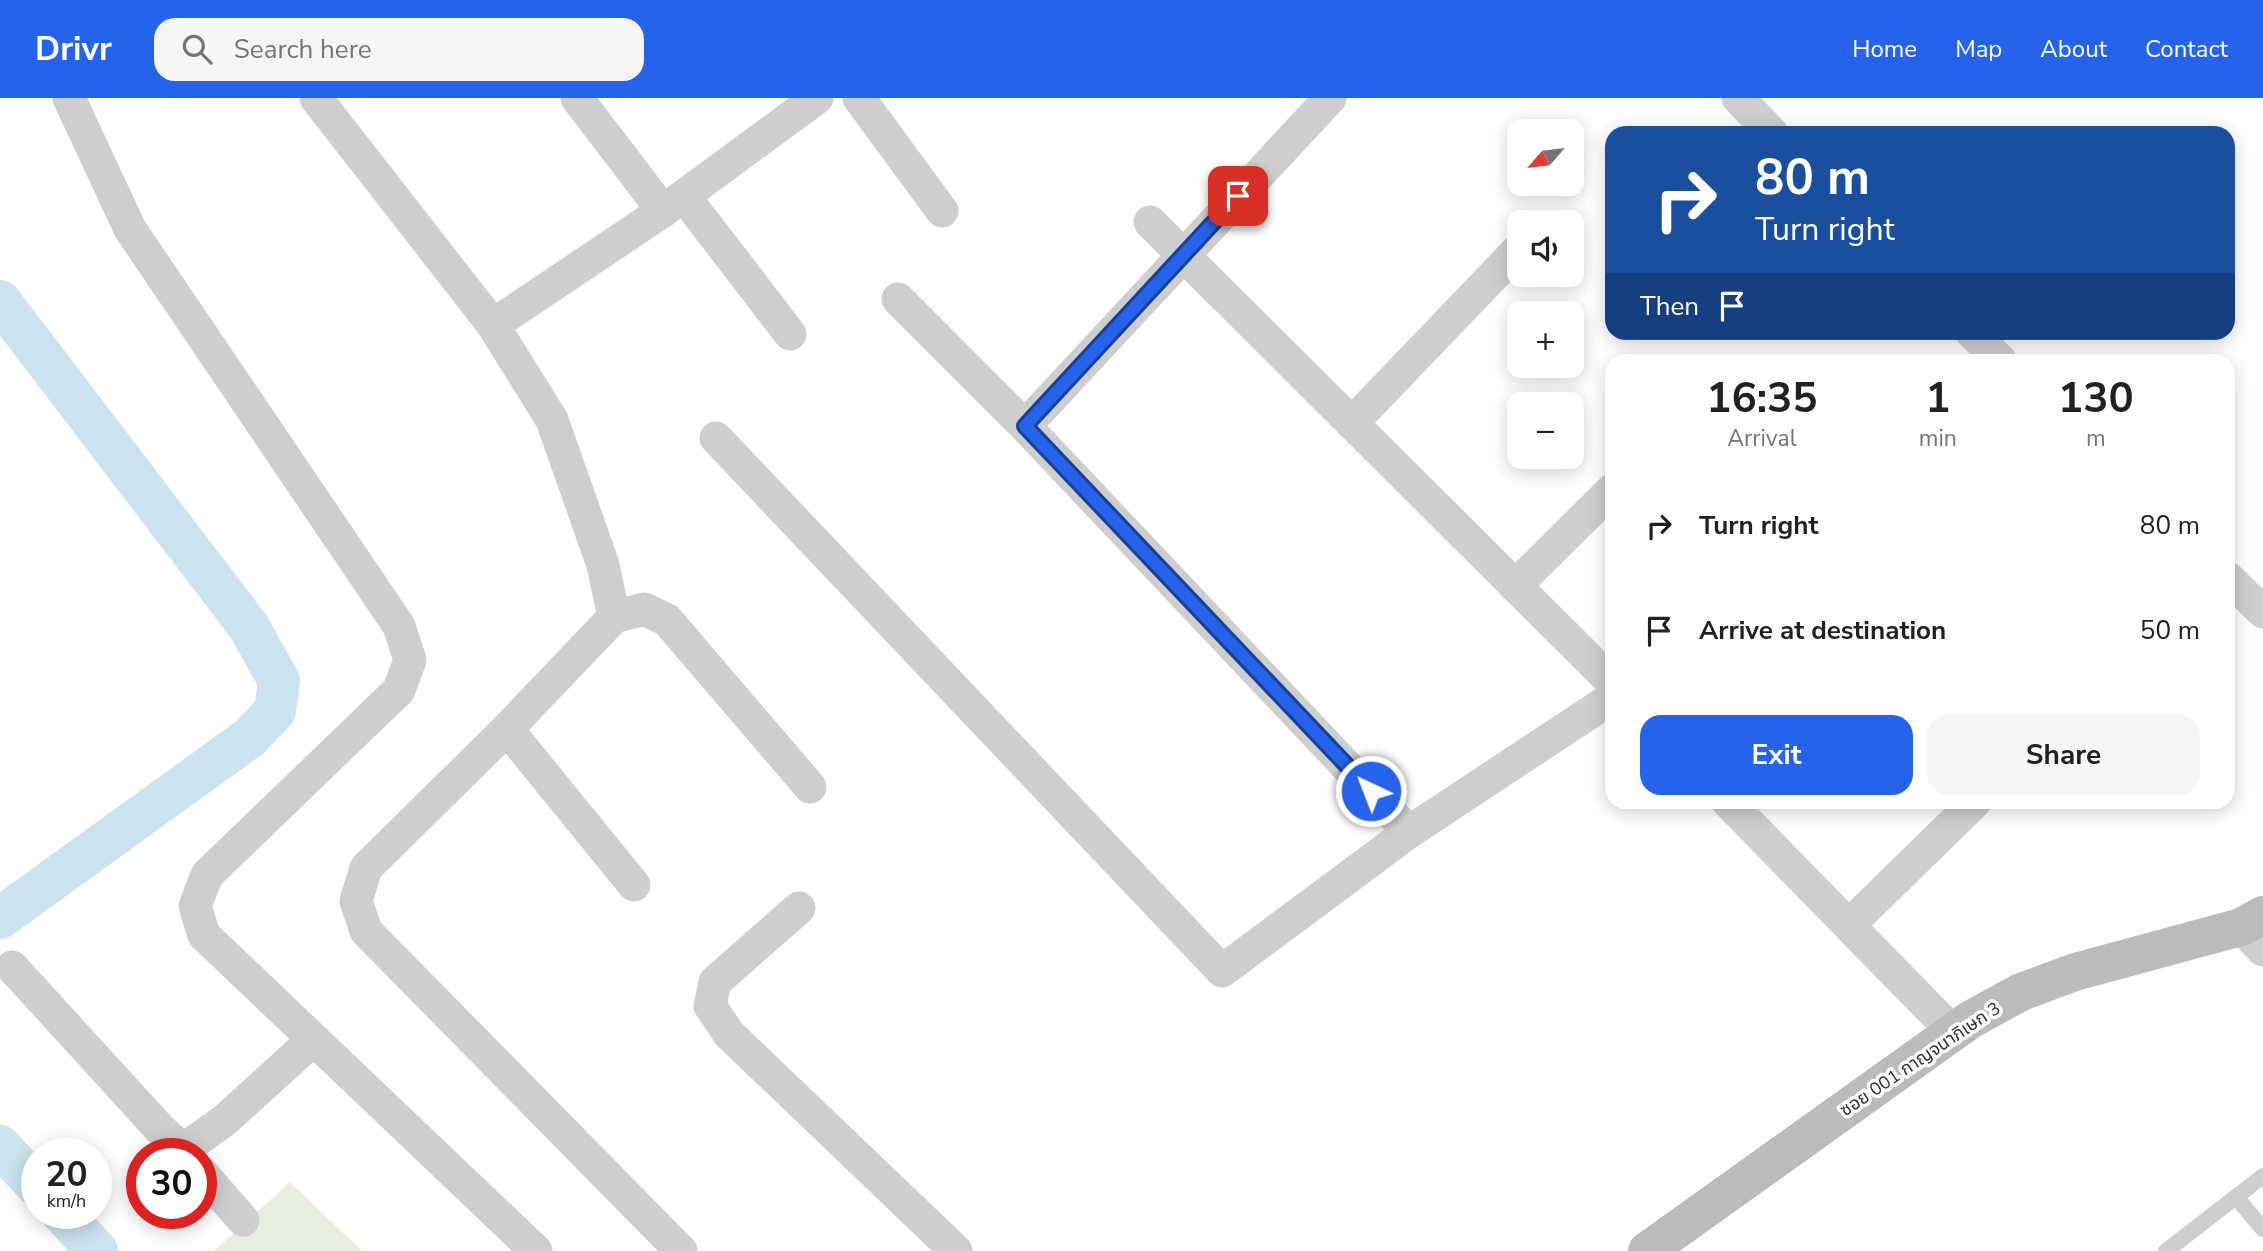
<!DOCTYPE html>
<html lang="en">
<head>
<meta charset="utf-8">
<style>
  :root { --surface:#fff; --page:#f6f6f6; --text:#202124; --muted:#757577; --accent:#2563eb }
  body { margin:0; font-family:"Nunito Sans","Noto Sans Thai",sans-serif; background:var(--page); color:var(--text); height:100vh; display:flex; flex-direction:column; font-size:26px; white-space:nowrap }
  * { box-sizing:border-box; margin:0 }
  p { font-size:23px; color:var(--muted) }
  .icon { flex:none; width:38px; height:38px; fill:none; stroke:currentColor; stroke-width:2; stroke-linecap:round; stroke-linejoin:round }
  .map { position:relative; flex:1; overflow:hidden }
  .sheet { position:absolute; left:1605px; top:256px; width:630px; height:455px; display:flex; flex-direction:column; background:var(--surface); border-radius:21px; box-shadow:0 4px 18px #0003 }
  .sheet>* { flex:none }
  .banner { position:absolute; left:1605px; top:28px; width:630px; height:214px; border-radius:21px; box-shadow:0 4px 18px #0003; background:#1a4fa0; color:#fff; overflow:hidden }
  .needle { width:46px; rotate:242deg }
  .controls { position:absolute; left:1507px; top:21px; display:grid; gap:14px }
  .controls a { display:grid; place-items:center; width:77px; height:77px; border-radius:14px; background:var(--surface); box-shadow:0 4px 18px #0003; font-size:35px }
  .speed { position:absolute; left:21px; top:1040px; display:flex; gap:14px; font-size:35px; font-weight:700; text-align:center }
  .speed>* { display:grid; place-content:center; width:91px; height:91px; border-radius:50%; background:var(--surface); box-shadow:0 4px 18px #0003; line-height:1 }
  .speed small { font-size:18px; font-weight:400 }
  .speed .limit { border:10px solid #d22; background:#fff; color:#111 }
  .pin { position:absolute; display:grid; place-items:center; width:60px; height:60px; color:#fff; margin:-30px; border-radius:14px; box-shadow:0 4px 10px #0006 }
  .me { position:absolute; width:77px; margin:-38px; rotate:317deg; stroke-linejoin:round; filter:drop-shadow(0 0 5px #0008) }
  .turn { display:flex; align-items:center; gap:24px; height:147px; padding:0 35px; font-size:32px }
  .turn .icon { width:91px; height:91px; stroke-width:2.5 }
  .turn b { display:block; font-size:49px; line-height:60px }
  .then { display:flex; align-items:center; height:66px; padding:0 35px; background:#0003; gap:14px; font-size:26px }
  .eta { display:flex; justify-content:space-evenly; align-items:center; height:119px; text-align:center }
  .eta b { font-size:42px; font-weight:700; line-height:49px }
  .action { display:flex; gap:14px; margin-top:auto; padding:14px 35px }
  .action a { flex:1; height:80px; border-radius:21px; background:var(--accent); color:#fff; font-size:28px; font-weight:700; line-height:80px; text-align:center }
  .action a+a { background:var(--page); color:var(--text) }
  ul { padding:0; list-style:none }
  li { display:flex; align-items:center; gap:21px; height:105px; padding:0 35px }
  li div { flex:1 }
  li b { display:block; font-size:26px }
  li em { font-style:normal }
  header { display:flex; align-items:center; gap:42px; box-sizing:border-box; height:98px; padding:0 35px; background:var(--accent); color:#fff }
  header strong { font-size:33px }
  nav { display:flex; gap:38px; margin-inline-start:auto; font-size:24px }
  .search { width:490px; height:63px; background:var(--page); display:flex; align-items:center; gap:18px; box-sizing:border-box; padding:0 24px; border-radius:21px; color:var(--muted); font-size:26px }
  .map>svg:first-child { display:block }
</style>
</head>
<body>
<header>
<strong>Drivr</strong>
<div class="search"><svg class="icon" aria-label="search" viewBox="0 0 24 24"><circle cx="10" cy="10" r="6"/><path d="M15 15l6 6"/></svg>Search here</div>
<nav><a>Home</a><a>Map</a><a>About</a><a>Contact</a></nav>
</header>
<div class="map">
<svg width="2263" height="1153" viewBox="0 0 2263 1153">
  <rect width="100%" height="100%" fill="#fff"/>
  <path fill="#e8eedf" d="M290,1084l72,69h-148z"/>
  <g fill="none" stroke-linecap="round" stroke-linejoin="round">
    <g stroke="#cbe2ef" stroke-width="42">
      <path d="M0,203l249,326 30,54 -4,30 -26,27 -249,180"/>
      <path d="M0,1048l37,40"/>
      <path d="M62,1115l35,38"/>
    </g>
    <g stroke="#cecece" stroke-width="16">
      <path d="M2236,1099l27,32"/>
      <path d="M2166,1153l97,-75"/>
    </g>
    <g stroke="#cecece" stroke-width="33">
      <path d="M69,0l61,131 269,397 11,34 -11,30 -192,185 -12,31 9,29 332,316"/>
      <path d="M316,0l177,227 59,95 51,145 11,52"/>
      <path d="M577,0l86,113"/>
      <path d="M859,0l83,113"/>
      <path d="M1738,0l34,35"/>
      <path d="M684,98l106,138"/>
      <path d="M1150,124l462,460"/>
      <path d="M898,201l127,127 384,406"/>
      <path d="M493,227l170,-114 154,-113"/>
      <path d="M1971,234l29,28"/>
      <path d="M1352,325l167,-174"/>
      <path d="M1025,328l305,-328"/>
      <path d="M716,340l506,533 187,-139 203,-134"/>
      <path d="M2228,480l35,34"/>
      <path d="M1515,488l97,-96"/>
      <path d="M507,631l127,156"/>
      <path d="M1728,704l225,230"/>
      <path d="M799,810l-84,74 -5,24 19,28 227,217"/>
      <path d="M1849,827l126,-123"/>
      <path d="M2241,829l22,23"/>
      <path d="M12,869l148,162 23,21 42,-30 88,-80"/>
      <path d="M201,1074l42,48"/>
      <path d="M681,1153l-315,-320 -10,-30 10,-33 141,-139 107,-112 30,-8 23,11 143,167"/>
    </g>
    <path stroke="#bbb" stroke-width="38" d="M1647,1153l323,-231 51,-28 54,-20 166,-45 22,-12"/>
  </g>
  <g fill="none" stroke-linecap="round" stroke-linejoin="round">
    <defs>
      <path id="route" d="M1238,98l-213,230 346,365"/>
    </defs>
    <use href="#route" stroke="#184099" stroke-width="18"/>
    <use href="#route" stroke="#2563eb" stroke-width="12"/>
  </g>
  <g text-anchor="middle" stroke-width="7" stroke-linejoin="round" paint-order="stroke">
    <g font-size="18" fill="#313131" stroke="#fff">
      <text transform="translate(1920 961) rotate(-34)" y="6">ซอย 001 กาญจนาภิเษก 3</text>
    </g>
  </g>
</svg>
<div class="controls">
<a><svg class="needle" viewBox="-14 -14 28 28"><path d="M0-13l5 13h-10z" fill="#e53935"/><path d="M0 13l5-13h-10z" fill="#757577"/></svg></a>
<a><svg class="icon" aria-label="sound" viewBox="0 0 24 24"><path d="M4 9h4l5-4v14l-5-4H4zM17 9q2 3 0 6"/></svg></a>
<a>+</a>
<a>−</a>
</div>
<div class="speed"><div>20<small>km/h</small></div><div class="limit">30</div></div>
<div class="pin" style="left:1238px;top:98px;background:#d93025"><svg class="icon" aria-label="arrive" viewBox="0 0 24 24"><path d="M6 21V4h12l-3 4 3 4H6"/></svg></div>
<svg class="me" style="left:1371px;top:693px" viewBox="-20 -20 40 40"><circle r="17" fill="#2563eb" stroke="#fff" stroke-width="3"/><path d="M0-11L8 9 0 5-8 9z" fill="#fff"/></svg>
<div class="banner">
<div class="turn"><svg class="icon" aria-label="right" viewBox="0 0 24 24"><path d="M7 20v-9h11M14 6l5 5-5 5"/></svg><div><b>80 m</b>Turn right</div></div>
<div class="then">Then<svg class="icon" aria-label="arrive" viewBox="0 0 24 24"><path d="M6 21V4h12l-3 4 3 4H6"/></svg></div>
</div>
<section class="sheet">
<div class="eta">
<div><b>16:35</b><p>Arrival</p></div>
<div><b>1</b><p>min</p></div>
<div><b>130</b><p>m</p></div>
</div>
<ul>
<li><svg class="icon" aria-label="right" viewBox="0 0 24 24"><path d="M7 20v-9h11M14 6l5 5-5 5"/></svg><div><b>Turn right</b></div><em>80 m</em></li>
<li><svg class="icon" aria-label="arrive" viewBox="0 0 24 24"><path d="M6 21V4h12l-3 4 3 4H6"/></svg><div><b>Arrive at destination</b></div><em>50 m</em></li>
</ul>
<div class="action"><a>Exit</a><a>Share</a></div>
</section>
</div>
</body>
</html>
